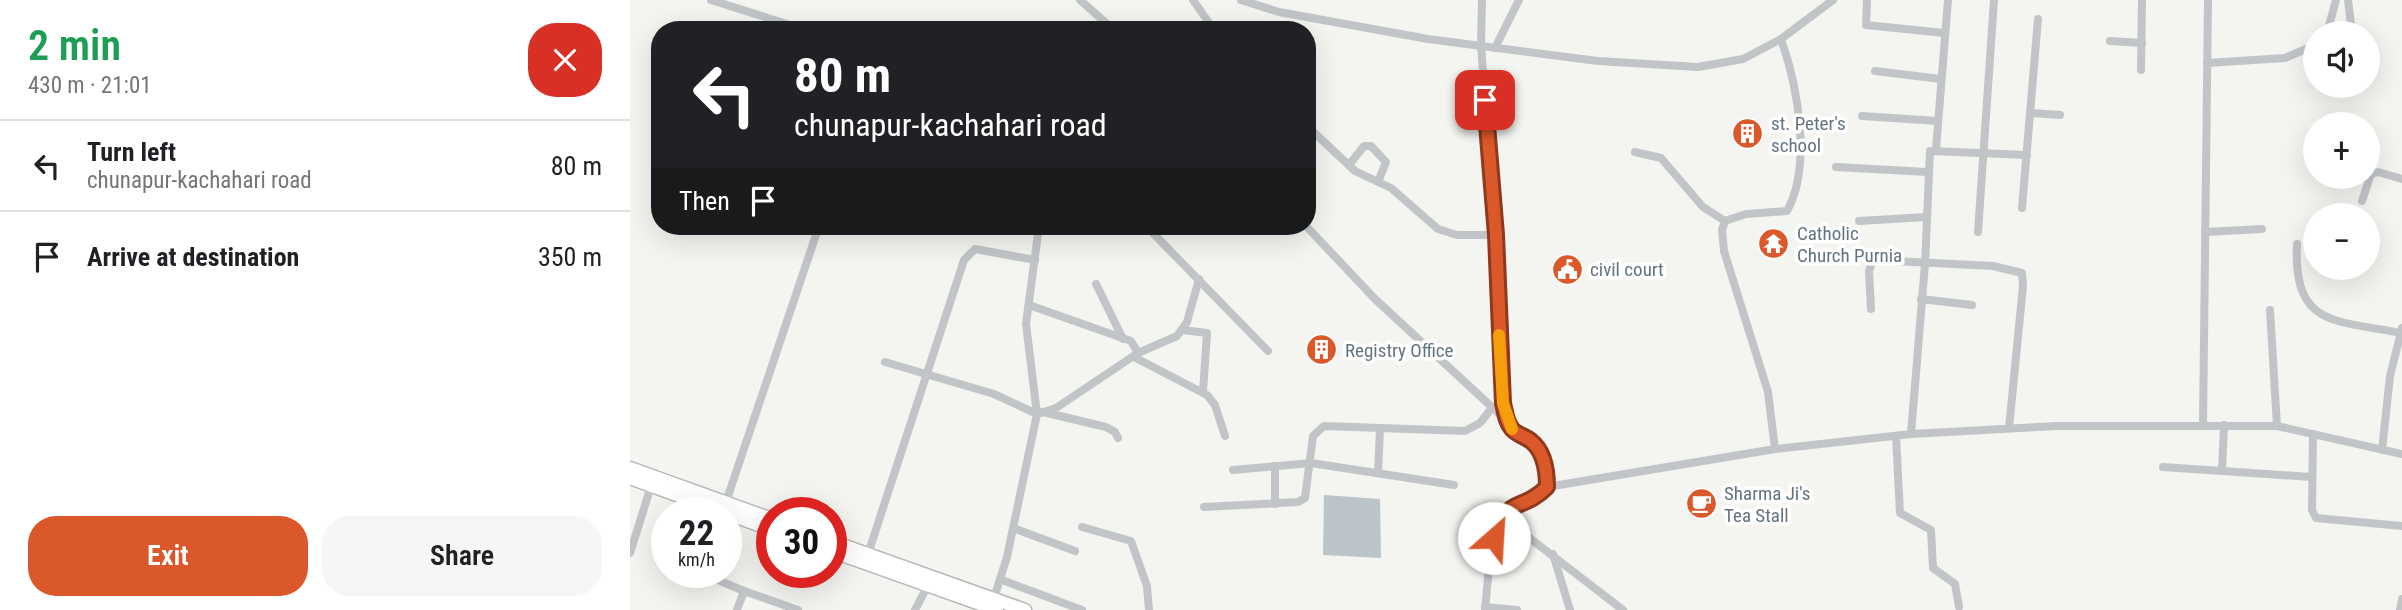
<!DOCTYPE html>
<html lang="en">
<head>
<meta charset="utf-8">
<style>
  :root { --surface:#fff; --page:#f6f6f6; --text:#202124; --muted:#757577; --line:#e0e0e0; --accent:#db582a }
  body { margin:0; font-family:"Roboto Condensed",sans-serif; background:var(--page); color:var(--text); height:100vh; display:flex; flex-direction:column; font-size:26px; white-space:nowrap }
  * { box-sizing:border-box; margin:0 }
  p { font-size:23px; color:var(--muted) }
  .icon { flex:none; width:38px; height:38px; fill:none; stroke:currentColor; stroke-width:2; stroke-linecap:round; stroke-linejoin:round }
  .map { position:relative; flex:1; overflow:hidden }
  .sheet { display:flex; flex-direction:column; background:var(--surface); width:630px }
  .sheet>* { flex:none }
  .banner { position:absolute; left:21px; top:21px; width:665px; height:214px; border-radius:28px; box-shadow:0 7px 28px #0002; background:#202124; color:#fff; overflow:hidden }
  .fabs { position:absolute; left:1673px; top:21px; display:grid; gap:14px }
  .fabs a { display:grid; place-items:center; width:77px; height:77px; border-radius:50%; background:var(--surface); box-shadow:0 7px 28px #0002; font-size:35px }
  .speed { position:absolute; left:21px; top:497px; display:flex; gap:14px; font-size:35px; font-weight:700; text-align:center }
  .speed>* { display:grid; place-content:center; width:91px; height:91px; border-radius:50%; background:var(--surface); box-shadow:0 7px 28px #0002; line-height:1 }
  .speed small { font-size:18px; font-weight:400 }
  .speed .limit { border:10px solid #d22; background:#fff; color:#111 }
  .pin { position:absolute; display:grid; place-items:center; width:60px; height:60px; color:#fff; margin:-30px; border-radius:14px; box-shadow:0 4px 10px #0006 }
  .me { position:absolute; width:77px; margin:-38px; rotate:26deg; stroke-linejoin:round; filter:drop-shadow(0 0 5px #0008) }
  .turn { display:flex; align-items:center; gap:24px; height:147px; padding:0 28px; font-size:32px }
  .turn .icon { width:91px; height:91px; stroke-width:2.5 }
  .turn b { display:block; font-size:49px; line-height:60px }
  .then { display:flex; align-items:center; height:66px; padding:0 28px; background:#0003; gap:14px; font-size:26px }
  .round { display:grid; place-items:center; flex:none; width:74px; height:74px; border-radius:28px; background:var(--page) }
  .overview { display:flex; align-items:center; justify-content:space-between; height:119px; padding:0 28px }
  h1 { font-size:42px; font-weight:600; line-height:52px; color:#1e9e55 }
  .primary-button { display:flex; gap:14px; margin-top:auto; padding:14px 28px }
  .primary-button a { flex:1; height:80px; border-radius:28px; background:var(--accent); color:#fff; font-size:28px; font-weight:600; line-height:80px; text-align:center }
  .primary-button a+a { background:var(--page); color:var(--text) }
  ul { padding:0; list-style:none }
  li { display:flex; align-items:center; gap:21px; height:91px; padding:0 28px; border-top:2px solid var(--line) }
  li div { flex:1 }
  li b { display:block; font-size:26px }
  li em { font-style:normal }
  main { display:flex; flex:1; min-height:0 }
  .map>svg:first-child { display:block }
</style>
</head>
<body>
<main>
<section class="sheet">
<div class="overview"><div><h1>2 min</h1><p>430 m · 21:01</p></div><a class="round" style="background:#d93025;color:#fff"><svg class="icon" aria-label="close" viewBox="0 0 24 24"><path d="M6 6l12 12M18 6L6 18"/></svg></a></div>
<ul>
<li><svg class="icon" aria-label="left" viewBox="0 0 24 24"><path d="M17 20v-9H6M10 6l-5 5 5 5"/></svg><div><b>Turn left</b><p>chunapur-kachahari road</p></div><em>80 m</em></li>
<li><svg class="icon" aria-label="arrive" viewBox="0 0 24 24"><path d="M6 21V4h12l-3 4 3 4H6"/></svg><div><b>Arrive at destination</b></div><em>350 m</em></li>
</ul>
<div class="primary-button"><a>Exit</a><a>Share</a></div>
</section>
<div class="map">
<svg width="1772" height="610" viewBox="0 0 1772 610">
  <rect width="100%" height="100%" fill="#f4f4f0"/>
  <path fill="#bbc4c8" d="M694,495l56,4 1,59 -58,-3z"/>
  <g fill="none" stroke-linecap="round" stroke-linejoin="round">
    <defs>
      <g id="highway">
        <path d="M0,468l142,51"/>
        <path d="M0,478l96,35"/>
        <path d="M96,513l46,17"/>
        <path d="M201,541l194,69"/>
        <path d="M201,551l166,59"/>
      </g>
    </defs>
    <use href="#highway" stroke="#b4b7ba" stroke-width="15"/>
    <g stroke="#c2c5c8" stroke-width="8">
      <path d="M81,0l95,30"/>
      <path d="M450,0l34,30"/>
      <path d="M563,0l21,30"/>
      <path d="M611,0l38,12 149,27 170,22 100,6 45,-8 38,-20 52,-39"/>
      <path d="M852,0l-1,46 15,189 7,168c2,9 3,19 9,26 5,6 13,7 19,12 14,10 16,30 16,46 -12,11 -27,12 -39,21 -19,16 -20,78 -23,102"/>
      <path d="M1237,0l-1,25 78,8"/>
      <path d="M1718,0l4,33"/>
      <path d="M1697,33l9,-33"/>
      <path d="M1480,41l32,2"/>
      <path d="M865,48l24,-48"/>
      <path d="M1577,63l78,-5 30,-13"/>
      <path d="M1511,70l1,-70"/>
      <path d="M1245,71l66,8"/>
      <path d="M1401,113l29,2"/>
      <path d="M1232,116l76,5"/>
      <path d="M677,126l48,45 36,17 47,41 19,6h39"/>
      <path d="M1306,149l12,-149"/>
      <path d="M1005,152l26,6 42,49 22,14"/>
      <path d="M719,165l15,-19h7l15,16 -8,20"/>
      <path d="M1206,167l91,5"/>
      <path d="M1732,201l9,-27 7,-2 24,7"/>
      <path d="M1392,208l16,-189"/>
      <path d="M1229,221l67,-4"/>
      <path d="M516,226l122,125"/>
      <path d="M676,226l69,73 132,122"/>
      <path d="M1348,232l16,-232"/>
      <path d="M1575,232l57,-3"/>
      <path d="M1667,244c-4,83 38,76 104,89"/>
      <path d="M466,284l27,55"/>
      <path d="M1291,299l51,6"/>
      <path d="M399,305l102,36 7,12"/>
      <path d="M1241,309l-2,-38 4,-11 120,6 29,7 1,13 -14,142"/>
      <path d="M1640,310l7,116"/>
      <path d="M553,330l24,3 -4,59"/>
      <path d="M504,357l73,38 8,10 10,31"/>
      <path d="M255,362l109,32 43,20 19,-6 82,-55 39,-17 10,-14 12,-43"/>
      <path d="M413,412l63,15 9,5 3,6"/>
      <path d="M1573,425l5,-425"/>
      <path d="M1281,434l14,-170 5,-113 97,4"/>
      <path d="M1683,435l-1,75 4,8 86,8"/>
      <path d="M1266,436l4,77 31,17 2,38 22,16 4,23"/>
      <path d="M1145,449l-7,-57 -44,-141 -2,-21 3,-9 21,-7 41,-3c25,-45 11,-124 -6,-172"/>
      <path d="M1752,450l8,-74 12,-48"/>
      <path d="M1533,467l149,10"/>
      <path d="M603,470l78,-7 143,22"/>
      <path d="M1592,471l2,-46"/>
      <path d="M748,473l2,-45"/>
      <path d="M917,487l228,-38 136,-15 145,-8h221l125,28"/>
      <path d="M645,504v-38"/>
      <path d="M95,505l94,-279"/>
      <path d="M574,507l94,-5 7,-4 8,-62 11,-10 141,5 15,-8 11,-14"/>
      <path d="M871,516l122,94"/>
      <path d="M452,527l49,14 16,45 2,24"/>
      <path d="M383,528l62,23"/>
      <path d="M0,553l22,-70"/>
      <path d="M238,554l96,-294 11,-11 60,11"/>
      <path d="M923,554l17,56"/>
      <path d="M69,572l45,19"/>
      <path d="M372,580l80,30"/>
      <path d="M364,598l13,-41 30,-143 -11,-90 13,-98"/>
      <path d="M855,607l32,3"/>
      <path d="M107,610l7,-19 54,19"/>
      <path d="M285,610l14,-27"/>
      <path d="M1770,610l2,-11"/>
    </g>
    <use href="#highway" stroke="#fff" stroke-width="12"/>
  </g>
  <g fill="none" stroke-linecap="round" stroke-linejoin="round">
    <defs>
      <path id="route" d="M855,100l11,135 7,168c2,9 3,19 9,26 5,6 13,7 19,12 14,11 16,30 16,46 -26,26 -39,7 -53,51"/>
    </defs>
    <use href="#route" stroke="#8e391b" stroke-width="18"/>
    <use href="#route" stroke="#db582a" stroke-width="12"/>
    <path stroke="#f59e0b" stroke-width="12" d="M869,335l4,68 9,26"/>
  </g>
  <defs>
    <symbol id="building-disc" viewBox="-11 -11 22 22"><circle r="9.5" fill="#db582a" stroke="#fff"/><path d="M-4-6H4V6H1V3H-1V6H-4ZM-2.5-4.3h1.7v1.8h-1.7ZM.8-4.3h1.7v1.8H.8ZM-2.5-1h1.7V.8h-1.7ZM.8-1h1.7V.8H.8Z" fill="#fff"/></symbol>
    <symbol id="temple-disc" viewBox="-11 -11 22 22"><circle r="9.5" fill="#db582a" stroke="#fff"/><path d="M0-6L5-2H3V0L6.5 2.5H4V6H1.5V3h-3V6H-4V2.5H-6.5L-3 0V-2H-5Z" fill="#fff"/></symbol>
    <symbol id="civic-disc" viewBox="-11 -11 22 22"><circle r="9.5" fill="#db582a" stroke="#fff"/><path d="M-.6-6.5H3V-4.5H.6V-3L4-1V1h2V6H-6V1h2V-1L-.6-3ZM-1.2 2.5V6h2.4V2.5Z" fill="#fff"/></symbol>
    <symbol id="cafe-disc" viewBox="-11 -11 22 22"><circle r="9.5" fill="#db582a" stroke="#fff"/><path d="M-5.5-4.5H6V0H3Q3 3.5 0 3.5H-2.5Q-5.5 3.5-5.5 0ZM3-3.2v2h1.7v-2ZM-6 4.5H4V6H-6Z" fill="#fff"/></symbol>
  </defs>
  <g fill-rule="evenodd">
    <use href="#building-disc" x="1100" y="116" width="35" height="35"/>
    <use href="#temple-disc" x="1126" y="226" width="35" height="35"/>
    <use href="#civic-disc" x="920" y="252" width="35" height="35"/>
    <use href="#building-disc" x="674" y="332" width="35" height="35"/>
    <use href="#cafe-disc" x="1054" y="486" width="35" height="35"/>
  </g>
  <g text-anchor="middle" stroke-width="7" stroke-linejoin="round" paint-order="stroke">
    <g font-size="19" fill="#647380" stroke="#fff" text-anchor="start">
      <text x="1141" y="130">st. Peter's<tspan x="1141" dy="22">school</tspan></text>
      <text x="1167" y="240">Catholic<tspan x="1167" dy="22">Church Purnia</tspan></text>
      <text x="960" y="276">civil court</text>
      <text x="715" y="357">Registry Office</text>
      <text x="1094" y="500">Sharma Ji's<tspan x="1094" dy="22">Tea Stall</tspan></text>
    </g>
  </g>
</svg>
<div class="fabs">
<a><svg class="icon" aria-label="sound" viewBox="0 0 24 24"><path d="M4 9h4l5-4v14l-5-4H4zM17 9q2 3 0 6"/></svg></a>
<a>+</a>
<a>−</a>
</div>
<div class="speed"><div>22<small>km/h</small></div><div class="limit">30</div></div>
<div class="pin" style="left:855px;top:100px;background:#d93025"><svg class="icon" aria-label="arrive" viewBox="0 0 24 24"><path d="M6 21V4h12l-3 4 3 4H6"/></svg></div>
<svg class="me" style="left:864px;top:538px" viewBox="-20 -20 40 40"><circle r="19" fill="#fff"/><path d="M0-13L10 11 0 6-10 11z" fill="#db582a"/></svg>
<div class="banner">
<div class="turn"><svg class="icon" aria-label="left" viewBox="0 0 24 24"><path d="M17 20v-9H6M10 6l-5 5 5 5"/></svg><div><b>80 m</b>chunapur-kachahari road</div></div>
<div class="then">Then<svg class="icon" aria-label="arrive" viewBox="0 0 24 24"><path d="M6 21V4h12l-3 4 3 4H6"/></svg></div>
</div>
</div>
</main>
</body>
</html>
